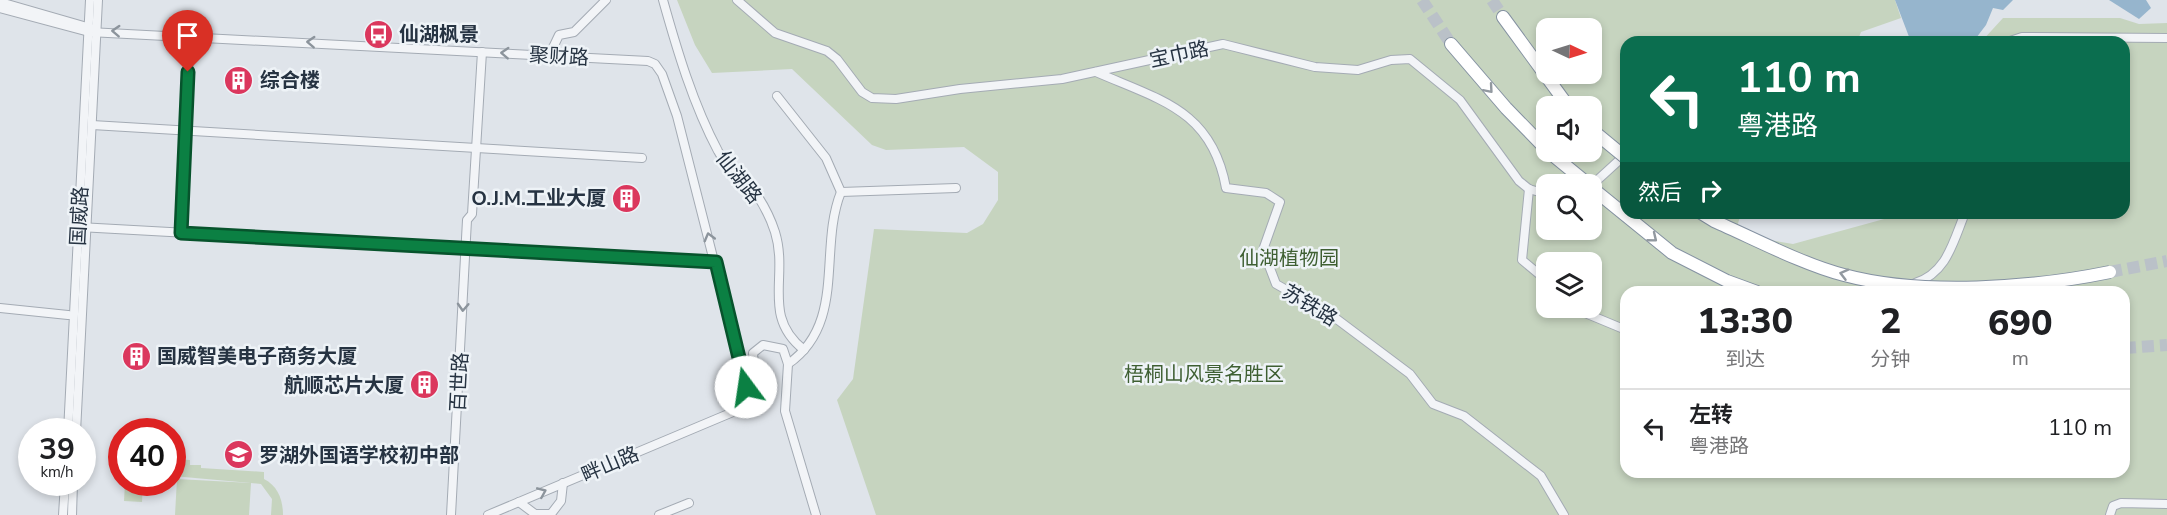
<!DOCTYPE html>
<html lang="zh">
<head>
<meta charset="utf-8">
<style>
  :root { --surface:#fff; --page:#f6f6f6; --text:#202124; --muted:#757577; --line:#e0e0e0 }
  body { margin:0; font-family:"Nunito Sans","Noto Sans SC",sans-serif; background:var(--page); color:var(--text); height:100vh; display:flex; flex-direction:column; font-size:22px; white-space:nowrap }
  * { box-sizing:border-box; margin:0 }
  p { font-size:20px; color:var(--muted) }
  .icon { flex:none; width:33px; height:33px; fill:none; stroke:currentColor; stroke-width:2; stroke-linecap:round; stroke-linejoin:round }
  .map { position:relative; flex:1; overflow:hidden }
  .details { position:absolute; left:1620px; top:286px; width:510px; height:192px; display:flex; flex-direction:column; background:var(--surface); border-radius:18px; box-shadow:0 3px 9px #0003 }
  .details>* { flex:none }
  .guide { position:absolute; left:1620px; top:36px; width:510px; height:183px; border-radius:18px; box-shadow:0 3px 9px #0003; background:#0b6e4f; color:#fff; overflow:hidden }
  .needle { width:39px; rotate:94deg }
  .tools { position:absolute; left:1536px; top:18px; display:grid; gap:12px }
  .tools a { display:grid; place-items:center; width:66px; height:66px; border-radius:12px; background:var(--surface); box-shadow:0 3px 9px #0003; font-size:30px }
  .speed { position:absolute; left:18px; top:418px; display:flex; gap:12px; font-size:30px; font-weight:700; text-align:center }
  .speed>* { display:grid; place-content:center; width:78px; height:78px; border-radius:50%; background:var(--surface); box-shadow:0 3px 9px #0003; line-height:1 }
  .speed small { font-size:15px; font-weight:400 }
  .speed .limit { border:9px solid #d22; background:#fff; color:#111 }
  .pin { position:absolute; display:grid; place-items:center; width:51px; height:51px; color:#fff; margin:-62px -26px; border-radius:50% 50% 50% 0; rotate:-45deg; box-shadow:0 0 6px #0007 }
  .pin .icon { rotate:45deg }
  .me { position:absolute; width:66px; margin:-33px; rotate:346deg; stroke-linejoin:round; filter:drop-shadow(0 0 4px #0008) }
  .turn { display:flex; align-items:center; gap:21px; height:126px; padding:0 18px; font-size:27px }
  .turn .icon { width:78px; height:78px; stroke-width:2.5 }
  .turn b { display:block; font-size:42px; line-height:51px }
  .then { display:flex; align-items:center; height:57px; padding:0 18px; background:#0003; gap:12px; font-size:22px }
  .eta { display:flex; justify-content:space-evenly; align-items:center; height:102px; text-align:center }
  .eta b { font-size:36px; font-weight:800; line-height:42px }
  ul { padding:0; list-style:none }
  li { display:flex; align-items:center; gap:18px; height:78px; padding:0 18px; border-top:2px solid var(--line) }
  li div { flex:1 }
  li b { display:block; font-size:22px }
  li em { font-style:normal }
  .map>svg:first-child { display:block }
</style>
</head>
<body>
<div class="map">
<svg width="2167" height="515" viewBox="0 0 2167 515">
  <rect width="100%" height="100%" fill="#dfe4ea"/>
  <g fill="#c6d4bf" fill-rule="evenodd">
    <path d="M677,0h1218l6,18 -40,14 -4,10h-231v171h115l-6,21 58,10 113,-31h218v-171h-143l22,-24h117l19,6 28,-1v492h-1291l-39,-115 16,-21 21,-150 93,4 16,-9 15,-24v-28l-34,-25 -78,3 -14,-5 -80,-76 -80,4 -17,-28zM1546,28h46v46h-46zM1546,106h46v46h-46zM1546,184h46v46h-46zM1546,262h46v46h-46zM1626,292h498v180h-498z"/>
    <path d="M173,459l17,1v5h11v3l63,4v7c14,7 19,21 19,36h-12l1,-16 -11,-15 -88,-8z"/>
    <path d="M177,479l74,4 -2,32h-74z"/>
    <path d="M125,483h18l-1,19 -18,-1z"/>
  </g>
  <g fill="#96b5cd">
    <path d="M1895,0h118l-10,10 -10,-2 -7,17 -13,17h-62z"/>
    <path d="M2109,0h37l5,8 -12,11z"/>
  </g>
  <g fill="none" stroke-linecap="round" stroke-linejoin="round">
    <g stroke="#bac1c8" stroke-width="12" stroke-dasharray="12 6" stroke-linecap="butt">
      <path d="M1422,0l29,44"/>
      <path d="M1492,0l11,17"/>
      <path d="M2110,272l57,-11"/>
      <path d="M2124,348l43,-3"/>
    </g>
    <defs>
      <g id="minor">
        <path d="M663,0c14,50 30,104 55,151 4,9 15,15 22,22 15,17 28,37 35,59 14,45 -14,84 29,118"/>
        <path d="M737,0l38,33 52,18 10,8 25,33 10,6 24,1 64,-10 102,-10 161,-35 92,23 43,3 33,-10 19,-1 50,41 59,81 10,8 17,5"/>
        <path d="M0,2l94,27"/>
        <path d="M0,8l89,24 559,29 7,3 7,10 15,42 69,271 -4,15 -9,10 -245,103"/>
        <path d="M2007,42l15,-5 145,1"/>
        <path d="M549,56l10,-21 15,-3 32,-32"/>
        <path d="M1096,72c64,28 116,38 130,116l40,5 14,9 -17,48 13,34 58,33 76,57 23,30 31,12 77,60 23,39"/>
        <path d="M777,96l49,62 15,34"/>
        <path d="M92,125l550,33"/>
        <path d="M1592,185l34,-31"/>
        <path d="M1529,189l-7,71 24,20"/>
        <path d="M841,192l115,-4"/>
        <path d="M79,227l637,35"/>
        <path d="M181,233l8,-181"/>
        <path d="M1915,283c32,-10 38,-41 50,-70"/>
        <path d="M1879,292l20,-4"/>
        <path d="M0,308l68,7"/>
        <path d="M1579,308l6,5 41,17"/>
        <path d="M788,364c59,-41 30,-115 53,-172"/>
        <path d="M738,408l12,1 7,-8 -4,-48 10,-8 20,4 5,15 -3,47 31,104"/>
        <path d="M68,432l22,-432"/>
        <path d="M76,432l22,-432"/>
        <path d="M519,502l16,12h16l10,-13 2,-18"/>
        <path d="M63,515l2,-32"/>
        <path d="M72,515l1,-32"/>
        <path d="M451,515l16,-295 5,-6 10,-162"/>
        <path d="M659,515l30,-12"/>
        <path d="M2110,515l3,-9 8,-3 46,1"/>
      </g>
      <g id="highway">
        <path d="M1503,17l65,89"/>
        <path d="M1451,44l55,64 40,41"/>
        <path d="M1549,152l39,32"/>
        <path d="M1592,188l80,65 55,28 30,11"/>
      </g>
    </defs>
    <use href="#minor" stroke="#a4abb4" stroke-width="10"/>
    <use href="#highway" stroke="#8592a2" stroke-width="14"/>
    <use href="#minor" stroke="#f2f4f7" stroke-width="8"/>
    <use href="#highway" stroke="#fff" stroke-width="12"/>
    <defs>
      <g id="highway-bridge">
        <path d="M1592,130l34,28"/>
        <path d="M1701,213l13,8c39,17 90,44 130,54 78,21 188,13 266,-3"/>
      </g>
    </defs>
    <use href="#highway-bridge" stroke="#8592a2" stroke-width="14" stroke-linecap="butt"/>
    <use href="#highway-bridge" stroke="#fff" stroke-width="12"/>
  </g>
  <defs><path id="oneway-chevron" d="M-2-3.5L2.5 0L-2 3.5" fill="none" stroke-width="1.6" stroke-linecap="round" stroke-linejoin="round" transform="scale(1.5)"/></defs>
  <g stroke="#8c949c">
    <use href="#oneway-chevron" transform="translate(116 31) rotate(-177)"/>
    <use href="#oneway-chevron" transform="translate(311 42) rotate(-177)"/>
    <use href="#oneway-chevron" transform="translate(505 53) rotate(-177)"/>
    <use href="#oneway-chevron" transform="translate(709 237) rotate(-105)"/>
    <use href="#oneway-chevron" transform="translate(463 307) rotate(93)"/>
    <use href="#oneway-chevron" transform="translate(542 492) rotate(-23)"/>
  </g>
  <g stroke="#9299a0">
    <use href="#oneway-chevron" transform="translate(1489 89) rotate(49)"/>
    <use href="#oneway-chevron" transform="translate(1653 238) rotate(39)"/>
    <use href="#oneway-chevron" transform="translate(1844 274) rotate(-165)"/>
  </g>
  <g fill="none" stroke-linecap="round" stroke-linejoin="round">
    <defs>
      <path id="route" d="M188,72l-7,161 535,29 30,125"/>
    </defs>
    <use href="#route" stroke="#07532c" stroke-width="15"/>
    <use href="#route" stroke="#0b8043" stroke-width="10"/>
  </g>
  <defs>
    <symbol id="bus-disc" viewBox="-11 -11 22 22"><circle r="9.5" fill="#db375d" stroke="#eef3f7"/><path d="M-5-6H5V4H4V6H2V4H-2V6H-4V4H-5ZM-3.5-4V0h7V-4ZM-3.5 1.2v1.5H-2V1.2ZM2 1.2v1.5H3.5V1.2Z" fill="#fff"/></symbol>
    <symbol id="building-disc" viewBox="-11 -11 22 22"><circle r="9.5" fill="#db375d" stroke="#eef3f7"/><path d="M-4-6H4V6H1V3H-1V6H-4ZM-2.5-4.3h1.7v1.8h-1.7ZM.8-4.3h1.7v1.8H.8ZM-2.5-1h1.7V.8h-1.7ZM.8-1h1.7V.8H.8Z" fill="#fff"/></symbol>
    <symbol id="school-disc" viewBox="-11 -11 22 22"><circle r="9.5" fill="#db375d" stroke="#eef3f7"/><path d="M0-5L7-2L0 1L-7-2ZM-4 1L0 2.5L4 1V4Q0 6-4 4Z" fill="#fff"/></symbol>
  </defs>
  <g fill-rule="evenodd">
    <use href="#bus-disc" x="362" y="18" width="33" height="33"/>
    <use href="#building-disc" x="222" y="64" width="33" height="33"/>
    <use href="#building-disc" x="610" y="182" width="33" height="33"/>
    <use href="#building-disc" x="120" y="340" width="33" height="33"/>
    <use href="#building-disc" x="408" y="368" width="33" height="33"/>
    <use href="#school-disc" x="222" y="438" width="33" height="33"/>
  </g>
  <g text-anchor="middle" stroke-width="5" stroke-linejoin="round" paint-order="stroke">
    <g font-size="20" font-weight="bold" fill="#263342" stroke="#eef3f7" text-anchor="start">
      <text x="399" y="41">仙湖枫景</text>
      <text x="260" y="87">综合楼</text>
      <text x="606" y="205" text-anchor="end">O.J.M.工业大厦</text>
      <text x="157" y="363">国威智美电子商务大厦</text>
      <text x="404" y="392" text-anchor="end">航顺芯片大厦</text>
      <text x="259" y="462">罗湖外国语学校初中部</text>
    </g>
    <g font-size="20" fill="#263342" stroke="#eef3f7">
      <text transform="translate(1179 54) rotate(-12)" y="7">宝巾路</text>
      <text transform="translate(559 56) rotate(3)" y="7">聚财路</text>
      <text transform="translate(739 177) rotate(52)" y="7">仙湖路</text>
      <text transform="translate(79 216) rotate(-87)" y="7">国威路</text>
      <text transform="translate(1310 305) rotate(31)" y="7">苏铁路</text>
      <text transform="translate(459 382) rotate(-87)" y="7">百世路</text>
      <text transform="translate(610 464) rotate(-23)" y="7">畔山路</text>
    </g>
    <g font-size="20" fill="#3e5f32" stroke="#eef3f7">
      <text x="1289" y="265">仙湖植物园</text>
      <text x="1204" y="381">梧桐山风景名胜区</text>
    </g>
  </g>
</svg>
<div class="tools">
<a><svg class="needle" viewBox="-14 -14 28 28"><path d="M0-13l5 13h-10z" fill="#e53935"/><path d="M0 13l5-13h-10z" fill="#757577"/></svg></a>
<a><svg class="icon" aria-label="sound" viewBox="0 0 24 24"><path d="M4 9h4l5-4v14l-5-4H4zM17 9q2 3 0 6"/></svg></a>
<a><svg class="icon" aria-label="search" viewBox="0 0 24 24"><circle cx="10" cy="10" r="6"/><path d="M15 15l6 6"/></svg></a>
<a><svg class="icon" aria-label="layers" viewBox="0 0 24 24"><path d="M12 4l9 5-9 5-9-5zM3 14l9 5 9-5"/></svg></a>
</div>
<div class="speed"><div>39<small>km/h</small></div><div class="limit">40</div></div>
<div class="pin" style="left:188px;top:72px;background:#d93025"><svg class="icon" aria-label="arrive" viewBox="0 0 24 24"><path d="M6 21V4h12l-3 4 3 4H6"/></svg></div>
<svg class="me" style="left:746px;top:387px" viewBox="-20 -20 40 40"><circle r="19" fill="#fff"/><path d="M0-13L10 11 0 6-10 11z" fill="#0b8043"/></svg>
<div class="guide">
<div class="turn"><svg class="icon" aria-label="left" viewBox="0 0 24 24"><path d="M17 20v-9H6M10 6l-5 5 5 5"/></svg><div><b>110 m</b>粤港路</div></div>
<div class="then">然后<svg class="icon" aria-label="right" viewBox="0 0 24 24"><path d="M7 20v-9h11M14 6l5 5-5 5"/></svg></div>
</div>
<section class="details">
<div class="eta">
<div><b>13:30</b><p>到达</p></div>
<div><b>2</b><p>分钟</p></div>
<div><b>690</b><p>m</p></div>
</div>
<ul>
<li><svg class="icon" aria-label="left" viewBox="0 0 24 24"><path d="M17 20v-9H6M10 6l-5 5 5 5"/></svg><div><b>左转</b><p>粤港路</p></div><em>110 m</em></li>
</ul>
</section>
</div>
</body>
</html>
